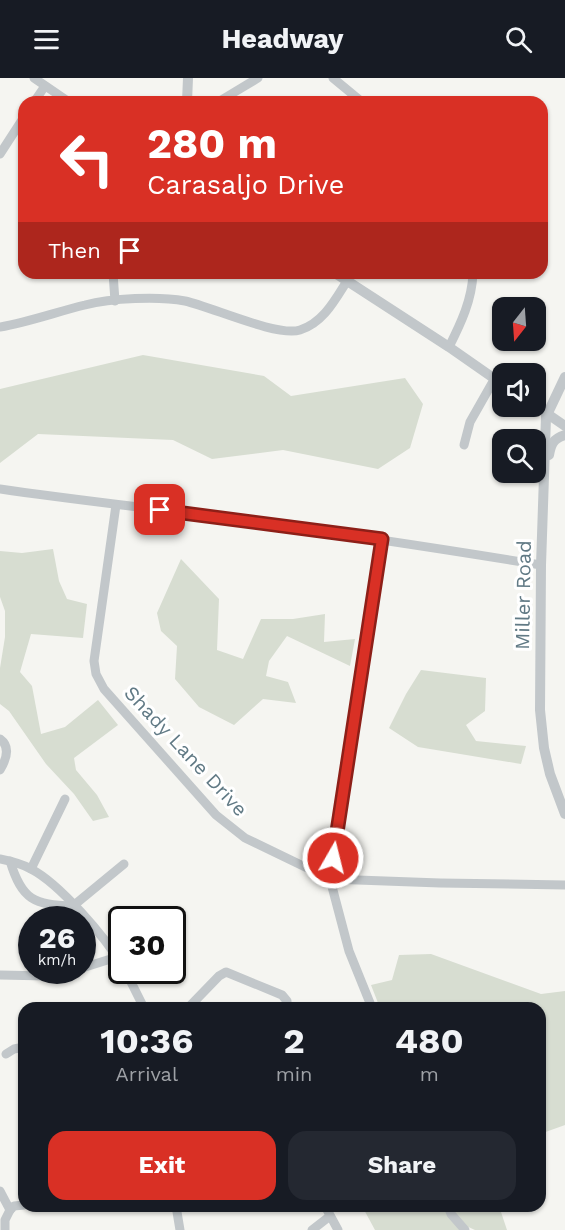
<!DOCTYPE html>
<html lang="en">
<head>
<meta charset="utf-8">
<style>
  :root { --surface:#171b24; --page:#242831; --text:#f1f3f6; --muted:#9ea1a6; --accent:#d93025 }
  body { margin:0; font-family:"Work Sans",sans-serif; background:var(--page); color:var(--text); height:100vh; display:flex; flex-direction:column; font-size:22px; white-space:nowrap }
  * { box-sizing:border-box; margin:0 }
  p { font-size:20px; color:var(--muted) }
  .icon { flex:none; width:33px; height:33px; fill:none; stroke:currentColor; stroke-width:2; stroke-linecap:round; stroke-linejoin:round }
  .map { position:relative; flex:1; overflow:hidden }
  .sheet { position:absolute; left:18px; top:924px; width:528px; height:210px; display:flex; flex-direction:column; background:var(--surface); border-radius:18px; box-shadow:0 2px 4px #0004 }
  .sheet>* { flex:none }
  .top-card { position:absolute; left:18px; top:18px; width:530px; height:183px; border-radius:18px; box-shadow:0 2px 4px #0004; background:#d93025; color:#fff; overflow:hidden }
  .needle { width:39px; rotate:197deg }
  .fabs { position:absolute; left:492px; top:219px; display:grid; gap:12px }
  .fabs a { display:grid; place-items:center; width:54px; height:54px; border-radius:12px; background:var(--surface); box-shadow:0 2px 4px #0004; font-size:30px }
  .speed { position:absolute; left:18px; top:828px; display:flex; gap:12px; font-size:30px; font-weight:700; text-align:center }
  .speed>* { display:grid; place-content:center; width:78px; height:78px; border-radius:50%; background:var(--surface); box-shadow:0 2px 4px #0004; line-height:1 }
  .speed small { font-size:15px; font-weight:400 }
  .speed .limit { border:3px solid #111; border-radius:9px; background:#fff; color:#111 }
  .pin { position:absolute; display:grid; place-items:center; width:51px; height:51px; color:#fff; margin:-26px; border-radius:12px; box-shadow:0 3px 9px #0006 }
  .me { position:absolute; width:66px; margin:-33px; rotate:8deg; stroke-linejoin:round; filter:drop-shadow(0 0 4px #0008) }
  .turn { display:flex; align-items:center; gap:21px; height:126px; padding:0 30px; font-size:27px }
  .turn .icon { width:78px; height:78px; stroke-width:2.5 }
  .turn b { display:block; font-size:42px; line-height:51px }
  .then { display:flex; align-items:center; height:57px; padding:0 30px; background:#0003; gap:12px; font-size:22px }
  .eta { display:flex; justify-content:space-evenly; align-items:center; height:102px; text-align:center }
  .eta b { font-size:36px; font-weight:700; line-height:42px }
  .button { display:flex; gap:12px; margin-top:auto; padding:12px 30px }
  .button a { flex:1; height:69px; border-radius:18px; background:var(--accent); color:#fff; font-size:24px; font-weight:700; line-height:69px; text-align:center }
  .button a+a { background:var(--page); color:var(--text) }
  header { display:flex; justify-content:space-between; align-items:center; height:78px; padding:0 30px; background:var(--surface); font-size:27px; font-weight:700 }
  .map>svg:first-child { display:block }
</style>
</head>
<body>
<header><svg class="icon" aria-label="menu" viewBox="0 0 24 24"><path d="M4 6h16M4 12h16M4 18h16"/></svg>Headway<svg class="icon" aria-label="search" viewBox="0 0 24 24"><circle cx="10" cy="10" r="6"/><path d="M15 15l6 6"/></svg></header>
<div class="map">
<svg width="565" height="1152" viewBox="0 0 565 1152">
  <rect width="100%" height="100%" fill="#f5f5f1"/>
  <g fill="#d7ddd1">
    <path d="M143,277l121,21 27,20 114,-18 18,26 -13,44 -32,21 -95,-19 -71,9 -39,-19 -135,-6 -38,29v-74z"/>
    <path d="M53,471l6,32 8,18 20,5 -4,34 -52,-4 -11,38 12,14 9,48 24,-7 33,-27 20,25 -44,33 2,12 21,25 12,22 -16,4 -19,-27 -28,-30 -37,-53 -9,-7v-36l5,-31v-26l-5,-14v-46l22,2z"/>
    <path d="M181,481l38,40 -2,51 26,9 18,-40h32l32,-5 -1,28 31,-3 -5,27 -63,-30 -18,25 -3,15 22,6 8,21 -33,-4 -29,26 -35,-18 -24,-28 2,-33 -16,-15 -4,-18z"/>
    <path d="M421,592l65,8 -1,33 -19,14 10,16 50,5 -5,18 -103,-17 -29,-19 17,-34z"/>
    <path d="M431,876l110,40 24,-3v134l-25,9v-126h-160l-9,-23 21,-5 7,-25z"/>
    <path d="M362,1128h137l8,24h-32l-11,-5 -2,5h-87z"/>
  </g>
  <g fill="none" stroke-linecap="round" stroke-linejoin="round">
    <g stroke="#c2c7ca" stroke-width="9">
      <path d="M34,0l35,24"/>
      <path d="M333,0l29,24"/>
      <path d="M34,24l11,-16"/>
      <path d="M218,24l40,-24"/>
      <path d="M0,76l24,-37"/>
      <path d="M113,195l2,28"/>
      <path d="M0,249c29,-5 56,-15 85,-22 26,-7 74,-9 100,-4 27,6 92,36 115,29 23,-7 35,-30 47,-49"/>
      <path d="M449,269c12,-24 23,-47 24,-74"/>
      <path d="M464,367l6,-23 25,-44"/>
      <path d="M0,411c75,11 150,19 226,29 105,14 210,30 315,47"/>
      <path d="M116,427l-22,156 2,13 8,15 112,126 29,23 85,41 110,4 125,2"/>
      <path d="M0,661c11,8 6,21 0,31"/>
      <path d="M0,781c10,2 22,5 31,10 29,15 74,68 91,96"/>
      <path d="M10,783c12,39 24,44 63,45l51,-42"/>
      <path d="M31,791l34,-70"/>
      <path d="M172,845l9,-6"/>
      <path d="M82,890l35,-11"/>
      <path d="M125,892l19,38"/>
      <path d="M0,897l47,1 26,-6"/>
      <path d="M188,930l31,-32 7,-4 56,23 5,6v7"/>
      <path d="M372,930l-23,-57 -19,-72 52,-340"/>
      <path d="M6,976l8,-5 10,-2"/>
      <path d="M0,1113l10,19"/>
      <path d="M176,1128l4,24"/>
      <path d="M325,1128l13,24"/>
      <path d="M448,1128l3,8 14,16"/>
      <path d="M10,1132l4,-4 10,-1"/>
      <path d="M5,1152v-10l5,-10"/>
      <path d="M312,1152l18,-14"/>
    </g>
    <g stroke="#c2c7ca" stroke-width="10">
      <path d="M187,24l1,-24"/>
      <path d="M335,195l114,74 53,37"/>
      <path d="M565,299l-19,40 -5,148 -1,145 4,38 6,26 15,40"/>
      <path d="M536,328l29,20"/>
      <path d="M549,377c2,-11 4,-16 16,-20"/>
    </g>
  </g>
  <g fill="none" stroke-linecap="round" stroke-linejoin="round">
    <defs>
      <path id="route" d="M160,432l222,29 -49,319"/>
    </defs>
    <use href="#route" stroke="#8d1f18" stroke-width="15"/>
    <use href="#route" stroke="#d93025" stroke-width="10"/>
  </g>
  <g text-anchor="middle" stroke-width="6" stroke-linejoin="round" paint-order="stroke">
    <g font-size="20" fill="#617a85" stroke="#fff">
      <text transform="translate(523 517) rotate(-89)" y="7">Miller Road</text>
      <text transform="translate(186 673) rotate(47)" y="7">Shady Lane Drive</text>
    </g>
  </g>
</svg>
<div class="fabs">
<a><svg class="needle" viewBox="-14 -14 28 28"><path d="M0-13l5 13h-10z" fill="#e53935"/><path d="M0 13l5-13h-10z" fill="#9ea1a6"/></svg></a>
<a><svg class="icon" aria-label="sound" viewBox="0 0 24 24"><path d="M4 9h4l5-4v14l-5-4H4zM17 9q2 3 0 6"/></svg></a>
<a><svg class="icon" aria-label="search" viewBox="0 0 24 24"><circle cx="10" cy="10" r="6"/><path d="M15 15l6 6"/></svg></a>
</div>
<div class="speed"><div>26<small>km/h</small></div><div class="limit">30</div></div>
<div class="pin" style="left:160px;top:432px;background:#d93025"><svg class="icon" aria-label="arrive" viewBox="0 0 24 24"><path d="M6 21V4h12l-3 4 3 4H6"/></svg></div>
<svg class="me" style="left:333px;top:780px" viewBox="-20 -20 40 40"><circle r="17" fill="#d93025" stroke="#fff" stroke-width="3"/><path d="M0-11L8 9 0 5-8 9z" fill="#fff"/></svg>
<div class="top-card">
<div class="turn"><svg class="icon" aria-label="left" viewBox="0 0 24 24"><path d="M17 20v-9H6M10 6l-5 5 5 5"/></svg><div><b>280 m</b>Carasaljo Drive</div></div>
<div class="then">Then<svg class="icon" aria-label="arrive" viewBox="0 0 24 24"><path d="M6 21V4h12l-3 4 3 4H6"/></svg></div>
</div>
<section class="sheet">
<div class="eta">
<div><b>10:36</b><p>Arrival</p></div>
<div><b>2</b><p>min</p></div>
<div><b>480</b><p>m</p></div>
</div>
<div class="button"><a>Exit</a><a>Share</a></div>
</section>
</div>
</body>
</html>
